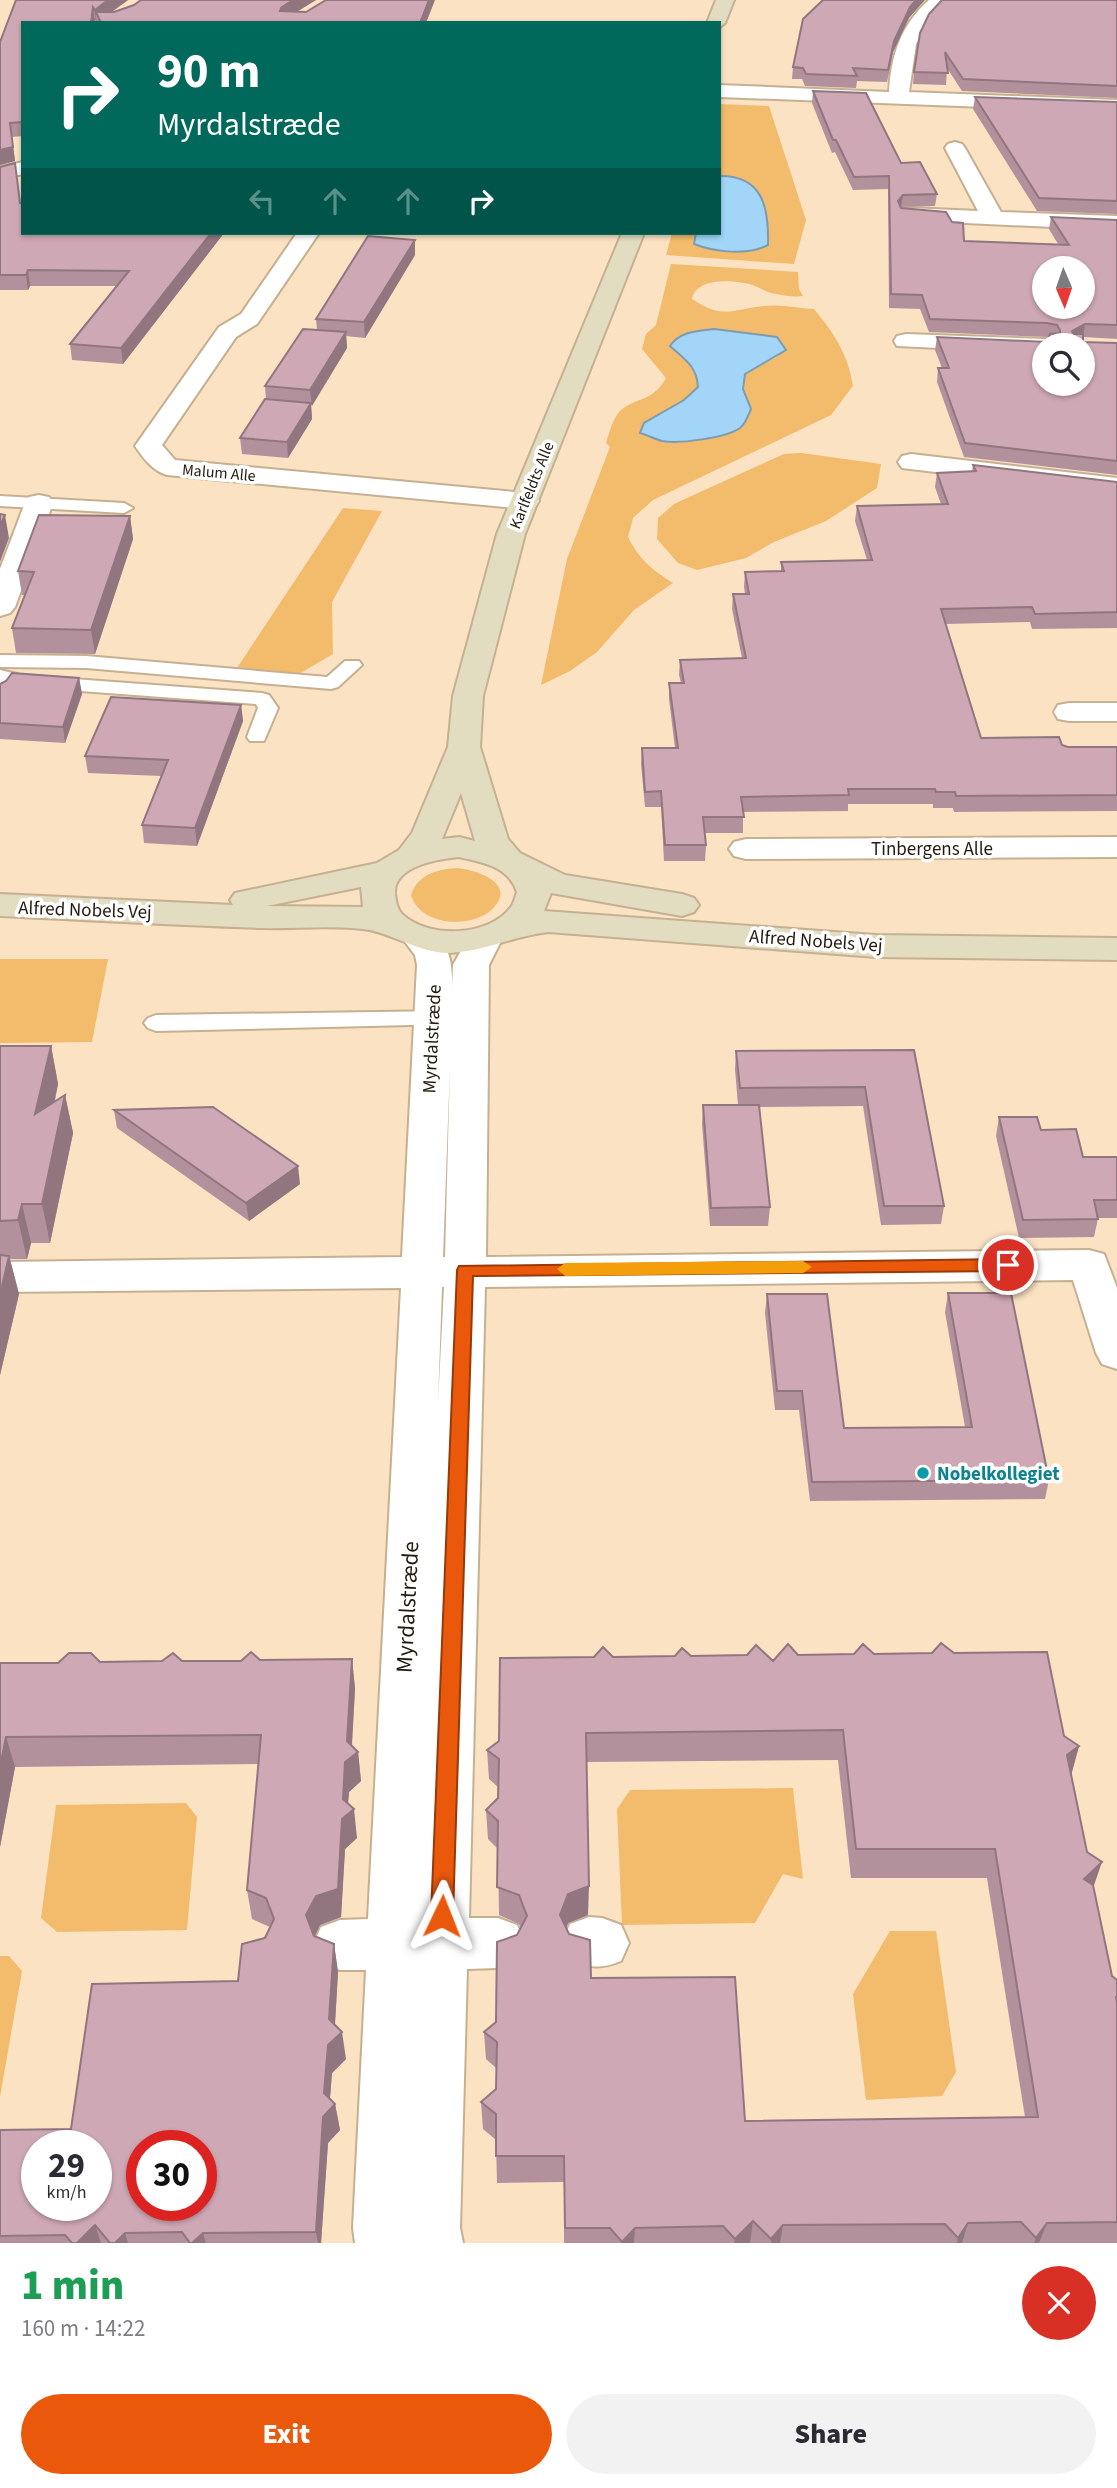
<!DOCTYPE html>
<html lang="en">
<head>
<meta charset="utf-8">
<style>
  :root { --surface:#fff; --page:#f2f2f3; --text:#2b2b33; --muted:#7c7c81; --accent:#ea580c }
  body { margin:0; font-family:"Source Sans 3",sans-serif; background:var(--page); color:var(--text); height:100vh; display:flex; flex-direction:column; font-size:26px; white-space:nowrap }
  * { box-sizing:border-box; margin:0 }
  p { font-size:23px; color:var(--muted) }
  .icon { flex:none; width:38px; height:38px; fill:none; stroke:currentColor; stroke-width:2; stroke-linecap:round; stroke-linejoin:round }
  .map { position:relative; height:2243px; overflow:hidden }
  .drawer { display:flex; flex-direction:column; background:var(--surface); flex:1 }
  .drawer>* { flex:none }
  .guide { position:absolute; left:21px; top:21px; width:700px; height:214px; border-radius:0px; box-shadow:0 2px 5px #0004; background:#00695c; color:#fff; overflow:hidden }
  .needle { width:46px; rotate:178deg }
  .controls { position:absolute; left:1032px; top:256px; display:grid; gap:14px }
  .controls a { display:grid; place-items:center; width:63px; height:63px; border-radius:50%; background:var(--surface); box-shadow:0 2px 5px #0004; font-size:35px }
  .speed { position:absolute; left:21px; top:2130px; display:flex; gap:14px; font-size:35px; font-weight:700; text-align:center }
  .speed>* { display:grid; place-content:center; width:91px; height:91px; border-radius:50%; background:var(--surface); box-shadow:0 2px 5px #0004; line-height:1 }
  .speed small { font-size:18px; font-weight:400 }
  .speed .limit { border:10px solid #d22; background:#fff; color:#111 }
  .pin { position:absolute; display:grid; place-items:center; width:60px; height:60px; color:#fff; margin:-30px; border:4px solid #fff; border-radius:50%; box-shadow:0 2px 7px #0007 }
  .me { position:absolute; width:77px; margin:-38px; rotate:2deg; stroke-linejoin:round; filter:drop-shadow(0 0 5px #0008) }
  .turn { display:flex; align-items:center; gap:24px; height:147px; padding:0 21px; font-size:32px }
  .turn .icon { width:91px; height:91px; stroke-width:2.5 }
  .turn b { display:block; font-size:49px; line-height:60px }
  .lanes { display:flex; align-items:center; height:66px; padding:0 21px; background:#0003; justify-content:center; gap:35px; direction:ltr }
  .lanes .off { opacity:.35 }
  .round { display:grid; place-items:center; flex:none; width:74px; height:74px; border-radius:37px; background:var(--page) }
  .head { display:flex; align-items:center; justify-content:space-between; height:119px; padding:0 21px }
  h1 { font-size:42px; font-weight:800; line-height:52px; color:#1e9e55 }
  .cta { display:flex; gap:14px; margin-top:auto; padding:14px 21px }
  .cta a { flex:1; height:80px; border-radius:42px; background:var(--accent); color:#fff; font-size:28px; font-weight:800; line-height:80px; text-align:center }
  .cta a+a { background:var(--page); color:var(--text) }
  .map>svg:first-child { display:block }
</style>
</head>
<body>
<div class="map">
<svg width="1117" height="2243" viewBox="0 0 1117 2243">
  <rect width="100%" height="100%" fill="#fae2c3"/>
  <g fill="#f3bb6c" fill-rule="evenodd">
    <path d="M719,104l50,2 37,114 -12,44 -128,-9 6,-22h24l-2,11 49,7 -12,-75h-12z"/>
    <path d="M671,264l127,8 1,17 4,7c-9,1 -18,0 -27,-2 -8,-1 -14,-5 -21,-8 -16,-6 -59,-10 -63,13 31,21 40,10 72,7 16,-2 34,2 50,3 20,24 34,45 39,77l-22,29 -178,85 -20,18 -5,19c11,22 24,33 45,46l-39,27 -37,42 -27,19 -29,14 26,-126 43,-112 -4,-4c3,-9 7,-25 14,-32 17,-15 32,-8 46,-33l-24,-29 4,-15 10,-9zM714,329l62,8 1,20 -32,17 -2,15 8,20 -30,26 -59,6 -21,-8 3,-10 40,-23 14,-13 -1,-9 -7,-15z"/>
    <path d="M801,453l80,11 -4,24 -51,33 -52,21 -28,16 -49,12 -19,-7 -21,-24 1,-21 16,-14 110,-50z"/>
    <path d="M343,508l39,3 -50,91 1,52 -34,20 -62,-6z"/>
    <path d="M458,868c17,2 57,14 37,38 -19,24 -75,21 -84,-11 7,-21 27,-26 47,-27z"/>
    <path d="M0,959h108l-16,83 -92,1z"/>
    <path d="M793,1788l10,91 -20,-5 -28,49 -133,2 -5,-116 13,-19z"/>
    <path d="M186,1803l11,14 -10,113 -130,2 -16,-14 15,-113z"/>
    <path d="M890,1931h46l20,141 -14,24 -76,4 -13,-106z"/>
    <path d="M0,1956h9l13,15 -22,126z"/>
  </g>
  <g fill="#a2d5f7" stroke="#7c9db1" stroke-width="2">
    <path d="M719,176c44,-1 50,32 49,69 -20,11 -54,7 -74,-1l2,-11h23z"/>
    <path d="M714,329l63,8 9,13 -41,24 -2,15 8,20c-3,7 -5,14 -11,19 -14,10 -61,16 -78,13 -7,-2 -15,-6 -22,-8l4,-10 40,-23 14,-13c-1,-21 -14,-28 -28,-41 10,-15 28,-15 44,-17z"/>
  </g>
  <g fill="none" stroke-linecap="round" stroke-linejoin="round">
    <defs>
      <g id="lane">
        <path d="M0,496l124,7 9,5 -9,5 -124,-7z"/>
        <path d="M0,655l86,1 241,21 18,-16h14l3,4 -24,22 -7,2 -245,-21 -86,-1z"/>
        <path d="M6,674l256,19 7,2 9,13 -14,33h-14l-3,-4 11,-29 -2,-4 -243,-18 -6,10 -7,2v-22z"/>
        <path d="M446,1011l8,3 4,5 -4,5 -298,7 -8,-3 -4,-5 4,-5 8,-3z"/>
      </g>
      <g id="street">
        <path d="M929,0h19l-22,24 -10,20 -7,48 208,8v12l-398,-15v-12l170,7c2,-37 12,-67 40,-92z"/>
        <path d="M955,142l7,2 3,4 36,64 116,4v14l-215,-10 -3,-5 3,-5 8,-2 68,3 -33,-63 3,-4z"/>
        <path d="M23,162v12l-23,5v-12z"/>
        <path d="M297,233h22l-62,91 -21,13 -74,108 13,15 350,33 10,2 4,6 -4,6 -10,2 -358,-34c-14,-4 -24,-17 -32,-29l84,-119 22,-13z"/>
        <path d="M906,334l139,5 9,2 2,4h-11v8l-148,-7 -3,-5 3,-5z"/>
        <path d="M911,454l206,24v16l-215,-26 -4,-6 4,-6z"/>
        <path d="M39,495l10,2 4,6 -38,104 -5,6 -10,3v-47l25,-66 4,-6z"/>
        <path d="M0,670l17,4 4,6 -4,6 -17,2z"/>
        <path d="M1069,703h48v18h-48l-11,-2 -4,-7 4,-7z"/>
        <path d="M1117,837v20l-371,2 -12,-3 -5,-7 5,-7 12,-3z"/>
        <path d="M420,927c31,8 33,39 32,65l1,-27 19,-34 12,-3 12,3 6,8 -13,26 -3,292 603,-7 15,4 13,34v81l-15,-5 -6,-11 -23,-73 -588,7 -16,631h29l19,7 8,18 -8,18 -19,7 -31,1 -7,259 3,15h-108l-2,-15 13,-258h-26l-19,-7 -8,-18 8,-18 19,-7 28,-1 33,-631 -401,4v-30l402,-5 15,-292 -2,-10 -13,-17 6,-8zM450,1065l-5,192h-2zM442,1287h2l-6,116z"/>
        <path d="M589,1917l13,1 19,7 8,18 -8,18c-20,8 -31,7 -51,-1l-8,-18 8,-18z"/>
      </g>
      <g id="secondary">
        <path d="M716,0h18l-9,23 -6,5v-5h-12z"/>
        <path d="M622,233h22l-119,301 -42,162 -3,51 28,92 12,14 45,22 117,19 12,4 5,7 -5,7 -12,4 -131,-23 -7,18 332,24 241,3v22l-241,-3 -328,-25c-34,4 -63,19 -98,21 -30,1 -59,-21 -87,-24 -33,-4 -68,0 -101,-1 -88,-3 -175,-8 -262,-12v-22l233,11 -3,-5 5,-7 142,-30 22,-13 13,-17 36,-86 5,-51 44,-162zM461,793l14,48 -16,-4 -17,2zM459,857c25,6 49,9 58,35 -2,5 -3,11 -6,15 -22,30 -83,32 -109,7 -5,-6 -6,-12 -7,-20 -2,-28 43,-35 64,-37zM361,887l2,20 -96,-1z"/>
      </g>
    </defs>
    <use href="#lane" stroke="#c6b092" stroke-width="4"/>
    <use href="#street" stroke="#c6b092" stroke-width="4"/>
    <use href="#secondary" stroke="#c6b092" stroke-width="4"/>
    <use href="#lane" fill="#fff" fill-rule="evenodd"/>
    <use href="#street" fill="#fff" fill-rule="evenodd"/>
    <use href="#secondary" fill="#e2ddc0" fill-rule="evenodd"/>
  </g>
  <g fill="#b2909c" fill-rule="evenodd">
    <path d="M16,0h112l-16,12 22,-7 7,-5h175l-20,12 130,11h-329l-2,-3v3h-72v113l-11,1 3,24 -15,4z"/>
    <path d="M942,0h175v98l-155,-7 -15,-23 -1,17 -33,-1 1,-12z"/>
    <path d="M909,18l-16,34 -6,30 -30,-1 -1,7 -51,-2 -3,-7h-10l1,-12z"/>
    <path d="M813,91l88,72 36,31 -2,12 -34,1v1l51,14 12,19 94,3 -9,-15 2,-12 66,3v119l-34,-2v5l34,1v132l-153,-18 -27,-75 1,-14h4l-7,-18 2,-13 110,5 2,-5 -120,-5 -9,-23 -31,-1 -1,-119 -35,1 -18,-38 -3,1 -20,-50z"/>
    <path d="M975,97l142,5v112l-80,-3 -64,-102z"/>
    <path d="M0,167l23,66h201l-101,131 -51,-4 -2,-16 46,-58h-86l-2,4h-28z"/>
    <path d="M415,255l-50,83 -19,-2 1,12 -36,58 1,13 -24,39 -46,-4 -2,-16 26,-38 -1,-14 52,-56 -1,-11z"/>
    <path d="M973,465l144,17v146l-85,1 -2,-7 -85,2 36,114 81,7 6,2h49v64l-163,1 -1,-4h-20v-4h-85v7l-105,1v21h-38l1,12 -1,16h-41l-3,-54h-16l-4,-43 1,-16h33l-6,-49v-16h12l-2,-8 1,-15 62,-2 -10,-49 1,-15h12l-1,-7 1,-15 36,-1v-9l86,-2 -12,-39 2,-15 84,-2 -6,-17 2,-14 35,-2z"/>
    <path d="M130,516l3,23 -38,115 -79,-1 -4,-25 12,-33h-2l-4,-24z"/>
    <path d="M79,678l3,16 -17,49 -65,-4v-55z"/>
    <path d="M241,705l2,16 -46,125 -53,-3 -2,-18 19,-49 -73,-3 -3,-17z"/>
    <path d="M0,1046h51l7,38 -3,17 10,-6 8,38 -23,110h-19l-4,16h-17l9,35 -19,81z"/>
    <path d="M914,1050l30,156 -3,18 -60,1 -18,-119 -104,1 11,100 -2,19h-58l-8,-102 1,-19h35l-3,-36 1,-18z"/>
    <path d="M114,1110l186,74 -51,37 -132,-93z"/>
    <path d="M999,1117l42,13 42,27h34v61h-19l-4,19 -75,1 -23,-102z"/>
    <path d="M948,1293l101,187 -4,19 -235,2 -11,-91h-24l-10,-97 2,-19 77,134 121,-1 -20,-115z"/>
    <path d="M954,1653l110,83 15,10 -8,28 41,202 5,4v263h-553v-61l-67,1 -1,-43 -13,-11 -2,-27 15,-13v-21l-10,-9 -2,-27 12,-10 21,-87 4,-7 -2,-4 -20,-9 -1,-66 -10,-10 -2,-29 12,-12 1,-10 -10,-9 -2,-29 126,-93 78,-1 82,5 25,-6zM838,1760l13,118h136l38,239 -280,4 -154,-143 -25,-51 2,-4 20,-8 -2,-153z"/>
    <path d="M352,1659l3,30 -3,57 6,6 3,29 -12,11 -1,12 9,34 -12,11 -4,68 -21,8 -5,11 19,8 4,28 -3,53 11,34 -14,14 -2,25 5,6 5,26 -12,13 -7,100h-321v-113l71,-1 167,-148 32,-54 -18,-8 -5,-29 12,-126 -244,3 -15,80v-184z"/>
  </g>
  <g fill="#91767f">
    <path d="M108,0h20l-28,20 -4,-8v11l-1,-13z"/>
    <path d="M293,0h23l-34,21 -2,-10 1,-3z"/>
    <path d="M429,0h6l-9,23h-6z"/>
    <path d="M916,0h9l-16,18 -16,34 -6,30 7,-41 16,-34z"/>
    <path d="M93,7l2,16h-4z"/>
    <path d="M10,123l5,38 -15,4v-15z"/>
    <path d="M903,195l-2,12 -4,7 1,-13z"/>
    <path d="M211,233h13l-101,131 -2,-16z"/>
    <path d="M415,240v15l-50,83 -1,-16z"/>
    <path d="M28,270l2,16 -2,4 -2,-15z"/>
    <path d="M1085,324l-2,13 -14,7 3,-13z"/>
    <path d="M346,332l1,16 -35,58 -2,-16z"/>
    <path d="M311,403l1,16 -24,39 -1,-16z"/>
    <path d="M5,515l4,23 -9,24v-36z"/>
    <path d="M130,516l3,23 -38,115 -4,-24z"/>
    <path d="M79,678l3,16 -17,49 -2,-16z"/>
    <path d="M241,705l2,16 -46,125 -2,-18z"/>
    <path d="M51,1046l7,38 -15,68 -8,-38z"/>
    <path d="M65,1095l8,38 -23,110 -8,-39z"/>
    <path d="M298,1166l2,18 -51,37 -3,-18z"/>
    <path d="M22,1204l9,39 -4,16 -9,-39z"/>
    <path d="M9,1256l10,38 -19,81v-80z"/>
    <path d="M352,1659l3,30 -4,68 7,-5 3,29 -12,11 -2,22 7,-5 3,29 -12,11 -4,68 -21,8 -9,19 -5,-29 37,-116z"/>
    <path d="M6,1737l9,30 -15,80v-80z"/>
    <path d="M1079,1746l-8,30 -4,-21z"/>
    <path d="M1102,1862l-10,29 -8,-12z"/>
    <path d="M589,1886l-1,29 -20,8 -8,20v-28l8,-21z"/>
    <path d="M334,1944l4,28 -4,67 8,-7 4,27 -14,14 -3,37 6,-6 5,26 -12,13 -7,100h-3l-2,-11z"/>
    <path d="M753,2221l-3,22h-16l1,-4z"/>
    <path d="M968,2223l-6,20h-5l1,-5z"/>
    <path d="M1047,2223l-8,20h-5l2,-5z"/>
    <path d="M95,2225l6,18h-24z"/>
    <path d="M783,2225l-3,18h-9v-4z"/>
    <path d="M635,2228l-1,15h-12v-1z"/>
    <path d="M125,2233l3,10h-13z"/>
    <path d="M203,2233l3,10h-14z"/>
  </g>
  <g fill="#cfa8b5" stroke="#91767f" stroke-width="2" fill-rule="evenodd">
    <path d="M16,0h92l-13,10 -2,-3 -2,16h-68v99l-13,1 3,24 -13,3v-108z"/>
    <path d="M141,0h152l-12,8 -1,3 26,1 20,-12h103l-9,23h-319l-5,-11h18l20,-7z"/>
    <path d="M823,0h93l-6,7 -16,34 -6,29 -35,-2 4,8 -51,-2 -3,-6 -10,-1 10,-48z"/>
    <path d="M942,0h175v86l-154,-7 -18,-27 3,21 -34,-1 6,-39 9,-19z"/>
    <path d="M813,91l53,2 35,70 19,-1 17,32 -34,1 -5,6 3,7 45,4 6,10 11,1 1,18 105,4 -18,-28 66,3v105l-32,-1 -13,7 2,3h9v8l34,1v118l-152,-18 -27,-75h11l-12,-31 110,5 3,-8 10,-1v-3l-3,-5 -10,-2 -117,-4 -8,-24 -31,-1 -2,-118 -35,1 -18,-37h-3zM1045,268h38v38h-38zM1045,345h38v38h-38z"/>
    <path d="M975,97l142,5v99l-78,-3z"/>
    <path d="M15,163l5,40h3v30h188l-90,115 -51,-4 59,-73 -101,-1 -2,5h-26v-108z"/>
    <path d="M368,236l47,4 -51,82 -48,-3z"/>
    <path d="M303,329l43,3 -36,58 -45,-4z"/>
    <path d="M265,399l46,4 -24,39 -47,-4z"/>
    <path d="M973,465l144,17v130l-82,2 -3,-7 -91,2 40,129 78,-1 3,8 6,2h49v48l-161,1 -1,-4h-19l-1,-3h-87l1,6 -108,2 3,20h-41l3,28h-41l-4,-54 -16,1 -3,-44h36l-9,-65h15l-4,-23 66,-2 -13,-64h16l-4,-22 39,-1 -3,-9 91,-2 -15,-54 91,-2 -11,-31 39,-2z"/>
    <path d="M0,514l5,1 -5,11z"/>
    <path d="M39,515l91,1 -39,114 -79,-2 22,-56 -16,-1z"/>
    <path d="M12,673l67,5 -16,49 -63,-4v-39l6,-3z"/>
    <path d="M111,697l130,8 -46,123 -53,-3 26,-65 -83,-4z"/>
    <path d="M0,1046h51l-16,68 30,-19 -23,109h-20l-4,16 -18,1z"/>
    <path d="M914,1050l30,156h-60l-19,-119 -125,1 -4,-37z"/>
    <path d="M703,1105h56l11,102 -59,1z"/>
    <path d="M213,1107l85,59 -52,37 -132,-93z"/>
    <path d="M999,1117h38l4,13 35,-1 7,28h34v43h-23l4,19 -75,1z"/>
    <path d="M0,1255l9,1 -9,39z"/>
    <path d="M948,1293h63l38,187 -237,2 -10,-91h-25l-10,-97h60l17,134 128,-1z"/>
    <path d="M941,1643l13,10 93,-1 17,84 15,10 -12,9 20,97 15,10 -18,17 9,6 19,91 5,4v16l-1,1 1,5v220l-70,1 -11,15 -15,-16 -53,1 -10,15 -13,-14 -162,1 -12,14 -18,-18 -18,18 -12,-13 -88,2 -13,14 -12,-14h-45l-1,-72h-68v-42l-15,-12 15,-13 1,-47 -13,-10 12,-10 1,-80 20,-7 10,-19 -8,-21 -22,-8 1,-66 -12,-11 12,-12 1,-39 -12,-9 12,-9 1,-83 94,-1 9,-10 10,10 62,-1 7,-8 9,8 56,-1 9,-10 17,16 15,-17 10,11 56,-1 9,-10 11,10 58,-1zM843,1730l13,119h139l43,268 -293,4 -10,-144 -144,1 -1,-38 -21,-6 -9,-19 8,-21 21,-8 -3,-153z"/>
    <path d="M251,1652l9,8 92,-1 -5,82 11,11 -13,10 -2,37 11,10 -12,10 -4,70 -22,7 -10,19 8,21 20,8 -5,75 13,13 -14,13 -4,48 11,11 -12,13 -7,115 -113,1 -11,10h-2l-8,-11 -57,1 -10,10h-5l-15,-18 -18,18h-5l-7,-8 -65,1v-106l71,-1 21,-145 146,-3 4,-37 23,-6 9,-19 -8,-21 -19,-8 14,-155 -255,2 -6,30v-104h58l11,-10h22l9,9 62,-1 11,-8 9,8h59zM37,2146h59v59h-59zM142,2146h59v59h-59z"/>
  </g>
  <path fill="#ea580c" stroke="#983908" stroke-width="2" d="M1008,1259l8,6 -8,6 -535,5 -20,640 -3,8 -8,3 -8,-3 -3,-8 26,-646 2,-4z"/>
  <path fill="#f59e0b" d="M803,1261l9,6 -9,6 -238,3 -8,-7 8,-6z"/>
  <circle fill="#0f9aa8" stroke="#fff" stroke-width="2.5" cx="923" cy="1473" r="7"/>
  <g text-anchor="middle" stroke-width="7" stroke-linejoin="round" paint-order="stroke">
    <g font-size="16" fill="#231b0f" stroke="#fff">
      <text transform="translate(219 472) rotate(5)" y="6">Malum Alle</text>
      <text transform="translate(531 485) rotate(-68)" y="6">Karlfeldts Alle</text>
    </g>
    <g font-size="19" fill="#231b0f" stroke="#fff">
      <text x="932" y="855">Tinbergens Alle</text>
      <text transform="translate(85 909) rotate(2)" y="7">Alfred Nobels Vej</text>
      <text transform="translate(816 940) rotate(4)" y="7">Alfred Nobels Vej</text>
      <text transform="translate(431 1039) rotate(-87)" y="7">Myrdalstræde</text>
    </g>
    <g font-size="19" font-weight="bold" fill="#0d838f" stroke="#fff" text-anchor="start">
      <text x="937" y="1480">Nobelkollegiet</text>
    </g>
    <g font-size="23" fill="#231b0f" stroke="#fff">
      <text transform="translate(407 1607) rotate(-87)" y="8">Myrdalstræde</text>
    </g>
  </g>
</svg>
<div class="controls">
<a><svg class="needle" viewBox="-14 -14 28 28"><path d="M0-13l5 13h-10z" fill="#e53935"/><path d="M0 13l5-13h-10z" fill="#7c7c81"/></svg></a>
<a><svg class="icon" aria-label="search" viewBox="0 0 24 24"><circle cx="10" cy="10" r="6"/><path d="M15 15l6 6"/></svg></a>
</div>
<div class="speed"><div>29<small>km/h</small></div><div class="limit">30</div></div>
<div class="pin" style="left:1008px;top:1265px;background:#d93025"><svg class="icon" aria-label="arrive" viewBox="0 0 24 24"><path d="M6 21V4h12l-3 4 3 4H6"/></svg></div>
<svg class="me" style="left:442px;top:1916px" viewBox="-20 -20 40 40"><path d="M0-17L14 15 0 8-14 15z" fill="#ea580c" stroke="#fff" stroke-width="4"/></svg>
<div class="guide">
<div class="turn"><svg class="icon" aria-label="right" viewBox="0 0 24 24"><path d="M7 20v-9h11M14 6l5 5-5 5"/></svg><div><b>90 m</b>Myrdalstræde</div></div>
<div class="lanes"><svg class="icon off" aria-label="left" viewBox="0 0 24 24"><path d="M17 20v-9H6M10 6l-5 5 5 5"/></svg><svg class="icon off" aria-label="ahead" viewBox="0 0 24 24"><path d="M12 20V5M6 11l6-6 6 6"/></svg><svg class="icon off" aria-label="ahead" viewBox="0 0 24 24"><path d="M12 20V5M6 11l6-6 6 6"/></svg><svg class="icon" aria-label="right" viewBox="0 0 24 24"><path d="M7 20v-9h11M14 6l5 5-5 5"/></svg></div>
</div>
</div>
<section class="drawer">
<div class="head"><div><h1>1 min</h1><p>160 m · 14:22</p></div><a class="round" style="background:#d93025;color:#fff"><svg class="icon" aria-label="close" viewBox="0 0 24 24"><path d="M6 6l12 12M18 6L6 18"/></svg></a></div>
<div class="cta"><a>Exit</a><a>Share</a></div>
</section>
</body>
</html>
